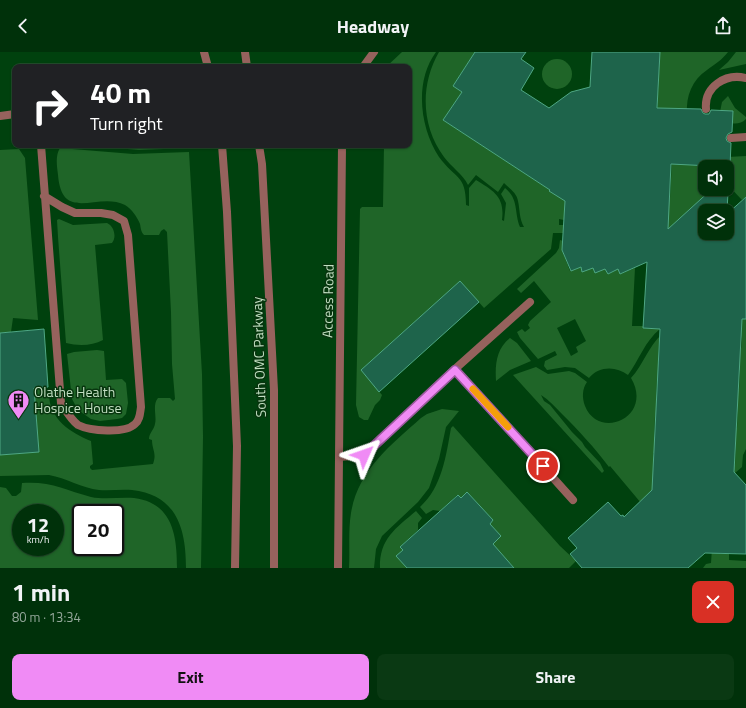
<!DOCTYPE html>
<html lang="en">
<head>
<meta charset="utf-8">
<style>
  :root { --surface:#00310a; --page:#0a3913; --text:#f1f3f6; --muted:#95a99c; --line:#224c2b; --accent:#f08bf5 }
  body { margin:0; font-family:"Titillium Web",sans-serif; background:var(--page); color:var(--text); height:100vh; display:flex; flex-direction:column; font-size:15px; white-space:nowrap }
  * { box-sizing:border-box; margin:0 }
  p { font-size:13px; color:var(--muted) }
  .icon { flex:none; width:22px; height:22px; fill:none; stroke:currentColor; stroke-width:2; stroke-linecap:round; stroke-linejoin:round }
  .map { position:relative; height:516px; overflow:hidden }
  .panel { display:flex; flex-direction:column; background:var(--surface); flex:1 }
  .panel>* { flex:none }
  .top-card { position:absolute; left:12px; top:12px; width:400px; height:84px; border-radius:8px; box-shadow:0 1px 3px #0004,0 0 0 1px var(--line); background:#202124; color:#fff; overflow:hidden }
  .buttons { position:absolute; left:698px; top:108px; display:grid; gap:8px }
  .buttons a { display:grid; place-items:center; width:36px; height:36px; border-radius:8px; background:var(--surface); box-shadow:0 1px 3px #0004,0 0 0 1px var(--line); font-size:20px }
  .speed { position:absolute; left:12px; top:452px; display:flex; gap:8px; font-size:20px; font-weight:700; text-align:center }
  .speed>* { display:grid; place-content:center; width:52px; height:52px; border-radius:50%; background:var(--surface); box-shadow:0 1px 3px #0004,0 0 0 1px var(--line); line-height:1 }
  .speed small { font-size:10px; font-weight:400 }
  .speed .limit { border:2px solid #111; border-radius:6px; background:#fff; color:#111 }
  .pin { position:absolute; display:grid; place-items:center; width:34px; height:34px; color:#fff; margin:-17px; border:2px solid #fff; border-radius:50%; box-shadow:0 1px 4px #0007 }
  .me { position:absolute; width:44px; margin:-22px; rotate:47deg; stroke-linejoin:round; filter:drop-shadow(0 0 3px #0008) }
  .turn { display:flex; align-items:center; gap:14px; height:84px; padding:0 12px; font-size:18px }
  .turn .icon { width:52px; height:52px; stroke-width:2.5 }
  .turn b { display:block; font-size:28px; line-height:34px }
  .round { display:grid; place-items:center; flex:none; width:42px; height:42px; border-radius:8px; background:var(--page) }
  .headline { display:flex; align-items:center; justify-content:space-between; height:68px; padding:0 12px }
  h1 { font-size:24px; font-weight:700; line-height:30px }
  .button { display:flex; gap:8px; margin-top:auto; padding:8px 12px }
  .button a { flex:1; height:46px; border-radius:8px; background:var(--accent); color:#111; font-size:16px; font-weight:700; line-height:46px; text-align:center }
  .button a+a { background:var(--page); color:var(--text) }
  header { display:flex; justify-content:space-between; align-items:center; height:52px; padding:0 12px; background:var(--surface); font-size:18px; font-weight:700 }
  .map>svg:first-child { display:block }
</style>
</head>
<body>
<header><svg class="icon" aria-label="back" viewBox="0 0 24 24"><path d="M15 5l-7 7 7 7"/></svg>Headway<svg class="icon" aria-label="share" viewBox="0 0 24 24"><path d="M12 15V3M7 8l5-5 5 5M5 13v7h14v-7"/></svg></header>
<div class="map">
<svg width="746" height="516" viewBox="0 0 746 516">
  <rect width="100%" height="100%" fill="#00410e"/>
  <g fill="#1f6528" fill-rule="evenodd">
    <path d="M402,0h34c-22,30 -16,76 3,105 16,22 27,17 27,48l3,1v-18l7,-8c18,11 29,17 26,40l2,1 2,-18 -5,-9 4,-6c14,11 9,24 15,39h4c-5,-9 -4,-17 -6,-26 -1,-8 -9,-13 -14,-18l-6,9 -22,-17 -8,10c-5,-11 -17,-18 -24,-28 -23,-31 -24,-72 -5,-105h36l-22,34 9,6 -19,28 107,70 15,11 -1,19 -5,-1v6h5l-1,8h-10l-2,16 -67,59 -24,-27 -99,89 21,25 -2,5 -5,5 -7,15h-4l-5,-3 -3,-12 4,-196 2,-2h21l1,-62h25v-78h-23z"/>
    <path d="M660,0h68c-6,8 -13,12 -21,18 -15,10 -21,26 -20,43l-31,23z"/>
    <path d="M736,0h10v12l-27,6 9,-8z"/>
    <circle cx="557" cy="22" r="15"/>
    <path d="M728,44l7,12 11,9v2c-5,5 -10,5 -17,4l-9,-11 2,-10z"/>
    <path d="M80,93h111l1,1 -3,2 -50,2z"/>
    <path d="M60,96l73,6 56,-2 13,222 1,63 -2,131h-15c0,-39 -9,-73 -54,-78 -11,-1 -22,1 -33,0 -17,-2 -33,-12 -50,-15l-49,1v-21l34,-67h7l8,6c0,25 22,39 42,47l2,23 -3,2v2l2,2 61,-6c4,-11 -1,-14 -1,-24l-3,-1c0,-6 5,-9 6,-15 2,-8 -3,-19 3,-26h12l3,3 2,-2 -3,-35 -1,-52 -4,-80 -3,-3 -3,2 -2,4h-15c-3,-3 -3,-6 -4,-11 -3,-7 -8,-15 -15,-19 -27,-14 -63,19 -67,-30 -1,-9 -3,-19 2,-27z"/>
    <path d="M19,97l6,9 13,162 -25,-2 -2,14 -11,1v-183z"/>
    <path d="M746,104v41l-4,3 -15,-16v-17h-22v22h7l-51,47 -8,-39 17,1 2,-38z"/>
    <path d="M59,167l14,6 34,-2c7,3 10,14 5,20l-17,2 8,95c-11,6 -25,6 -37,3l-8,-106 -1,-17z"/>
    <path d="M560,188l3,1 -1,9 8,21 14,-5 25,1 -1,7 13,-7 -1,7 15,-6 -3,58h11l1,2 16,1c-15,12 -21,31 -32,46 -12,-9 -29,-9 -39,3l-14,-10 -10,-1 -18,3 -3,-4 1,-5 12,-6 -2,-4 -17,8 -18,-21 -3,-6 5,-3 3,3 5,-4 -2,-3 2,-4 21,-19 -17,-21 -13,12 -4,-4 39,-36 3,-5zM575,267l11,22 -10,6 2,5 -7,4 -14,-28z"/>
    <path d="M735,267h11v130l-3,6 -1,12 -7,6 -6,-8h6l1,-22 -5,-15h6l1,-22h-6l1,-16h6l1,-20 -6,-1c9,-20 11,-30 1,-50z"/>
    <path d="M662,282l3,7h-6l-1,22h6l-7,16 -1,21 6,1 -7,15 -1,21h6l-1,16h-6v21h5l6,10 -23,19 -31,-37 -1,1c-14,-19 -31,-37 -47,-53 -7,-7 -13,-14 -21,-19l3,6 6,4 22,27 10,10 3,5 15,16 4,8 -2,2 -89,-98 23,-8 12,7 21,-3 6,2 12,9c-5,7 -5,16 -2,24 14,35 69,11 46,-28 12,-13 17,-31 31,-44z"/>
    <path d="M510,286l7,5 14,18 -21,9 -14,11c-1,-16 0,-32 14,-43z"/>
    <path d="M97,298l7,1 2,29 16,-1 4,4 2,20 -2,11 -4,4 -5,1 -17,2 -9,-2 -13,-9 -6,-11 -5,-45 7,-2z"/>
    <path d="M442,357l17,2 -13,16 -7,32 -10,29 -11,14 -36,34 -6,13 -2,19h-25c1,-18 -1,-37 2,-55 7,-43 40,-68 70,-95l6,-4z"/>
    <path d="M453,374l107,120 16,15 -7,7h-55l-4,-5 -3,4 -4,-11 -10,-12 8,-8 -11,-12 3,-4 -26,-28 -6,6 -4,-3 -17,16 -7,-1 -7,4 -6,-7c22,-20 26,-51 31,-79z"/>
    <path d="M22,431c29,-2 43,7 69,14 14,3 28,0 43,1 39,5 43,38 43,70h-177v-81l6,1 6,8h4l5,-4zM21,461h34v34h-34zM81,461h34v34h-34z"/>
    <path d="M416,459l6,7 -4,5v7l-18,17 3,3 4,18h-27c-1,-29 16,-40 36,-57z"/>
    <path d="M712,496l8,1v5h9v6l17,1v7h-43l3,-4 5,-1z"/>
  </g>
  <g fill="#1e644b" stroke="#4ea784">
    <path d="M475,0h51l-5,7 13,9 -13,22 28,18 22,-16 19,-5 2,-35h68l-3,56 44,1 2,4 2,1h4l2,-4 22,1 -1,21 -4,2 -2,4 1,3 4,2 -1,24 -59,-3 -3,65 44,-40h15v-13l2,-2 -2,37h-22v22h22v-19l19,-17v122h-4l-8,153 12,13v69l-41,-1 -17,15h-106l-12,-14 7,-6 -9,-10 40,-36 13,14 2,-1 1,2 28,-27 8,-161 -17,-1 4,-66 -27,12 -2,-5 -10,5 -3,-5 -10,4 -2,-5 -11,4 -1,-5 -10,4 -9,-21 3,-49 -16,-10 1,-1 -107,-70 19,-28 -9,-6z"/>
    <path d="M460,229l19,21 -100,90 -18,-22z"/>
    <path d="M44,277l4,58 -14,1 5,64 -39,3v-122z"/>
    <path d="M467,440l26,28 -3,4 11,12 -8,8 21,24h-107l-11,-12 7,-6 -3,-3 58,-52 3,3z"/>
  </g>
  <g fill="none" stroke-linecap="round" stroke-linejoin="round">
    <g stroke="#96625d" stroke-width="8">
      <path d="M706,57c-2,-22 19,-36 40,-31"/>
      <path d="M731,86l15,-1"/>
      <path d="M41,93l20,258c5,8 10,17 17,22 12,6 47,9 57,-1 5,-4 5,-11 6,-17l-13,-172 -4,-14 -11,-6 -12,-2h-26l-13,-6 -18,-11"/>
      <path d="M455,317l75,-67"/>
      <path d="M338,516l1,-111 25,-2 91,-86 118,131"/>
    </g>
    <g stroke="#96625d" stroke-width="8">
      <path d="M204,0l4,15"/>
      <path d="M245,0l2,15"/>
      <path d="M363,15l11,-15"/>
      <path d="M0,64l15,-2"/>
      <path d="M222,93l5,67 10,234 -2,122"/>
      <path d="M259,93l3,19 12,226v178"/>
      <path d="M339,405l3,-312"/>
    </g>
  </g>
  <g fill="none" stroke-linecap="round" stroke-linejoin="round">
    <defs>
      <path id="route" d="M364,403l91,-85 88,96"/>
    </defs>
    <use href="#route" stroke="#9c5a9f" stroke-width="10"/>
    <use href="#route" stroke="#f08bf5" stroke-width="7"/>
    <path stroke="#f59e0b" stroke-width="7" d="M473,337l35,38"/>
  </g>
  <defs>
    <symbol id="building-pin" viewBox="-11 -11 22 30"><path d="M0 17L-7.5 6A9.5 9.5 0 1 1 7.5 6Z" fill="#f08bf5" stroke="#07350e"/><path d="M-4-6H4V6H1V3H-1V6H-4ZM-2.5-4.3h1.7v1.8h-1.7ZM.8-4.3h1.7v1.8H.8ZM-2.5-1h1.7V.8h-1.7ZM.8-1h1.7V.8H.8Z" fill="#111"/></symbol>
  </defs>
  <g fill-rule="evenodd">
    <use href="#building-pin" x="6" y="336" width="25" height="34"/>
  </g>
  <g text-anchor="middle" stroke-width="3" stroke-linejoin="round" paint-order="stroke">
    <g font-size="14" fill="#c2dfc2" stroke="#07350e">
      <text transform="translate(328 249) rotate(-89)" y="5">Access Road</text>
      <text transform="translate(259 305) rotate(-92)" y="5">South OMC Parkway</text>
    </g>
    <g font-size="14" fill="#c2dfc2" stroke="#07350e" text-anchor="start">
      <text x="34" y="345">Olathe Health<tspan x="34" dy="16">Hospice House</tspan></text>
    </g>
  </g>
</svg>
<div class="buttons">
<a><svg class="icon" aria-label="sound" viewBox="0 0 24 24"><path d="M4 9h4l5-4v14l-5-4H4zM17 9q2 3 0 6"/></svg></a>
<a><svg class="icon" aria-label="layers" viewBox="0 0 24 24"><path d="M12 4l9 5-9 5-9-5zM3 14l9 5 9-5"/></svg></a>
</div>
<div class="speed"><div>12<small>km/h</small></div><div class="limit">20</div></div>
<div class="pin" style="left:543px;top:414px;background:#d93025"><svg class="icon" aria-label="arrive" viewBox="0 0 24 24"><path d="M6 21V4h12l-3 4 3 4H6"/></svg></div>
<svg class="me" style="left:364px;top:403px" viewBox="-20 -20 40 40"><path d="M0-17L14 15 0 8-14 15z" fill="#f08bf5" stroke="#fff" stroke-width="4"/></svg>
<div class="top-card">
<div class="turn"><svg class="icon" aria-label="right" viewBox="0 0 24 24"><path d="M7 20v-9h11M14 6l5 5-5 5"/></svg><div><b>40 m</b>Turn right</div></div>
</div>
</div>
<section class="panel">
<div class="headline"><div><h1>1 min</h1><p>80 m · 13:34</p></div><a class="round" style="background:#d93025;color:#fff"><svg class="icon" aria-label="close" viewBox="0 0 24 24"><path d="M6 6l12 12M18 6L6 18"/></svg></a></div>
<div class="button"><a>Exit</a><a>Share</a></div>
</section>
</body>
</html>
